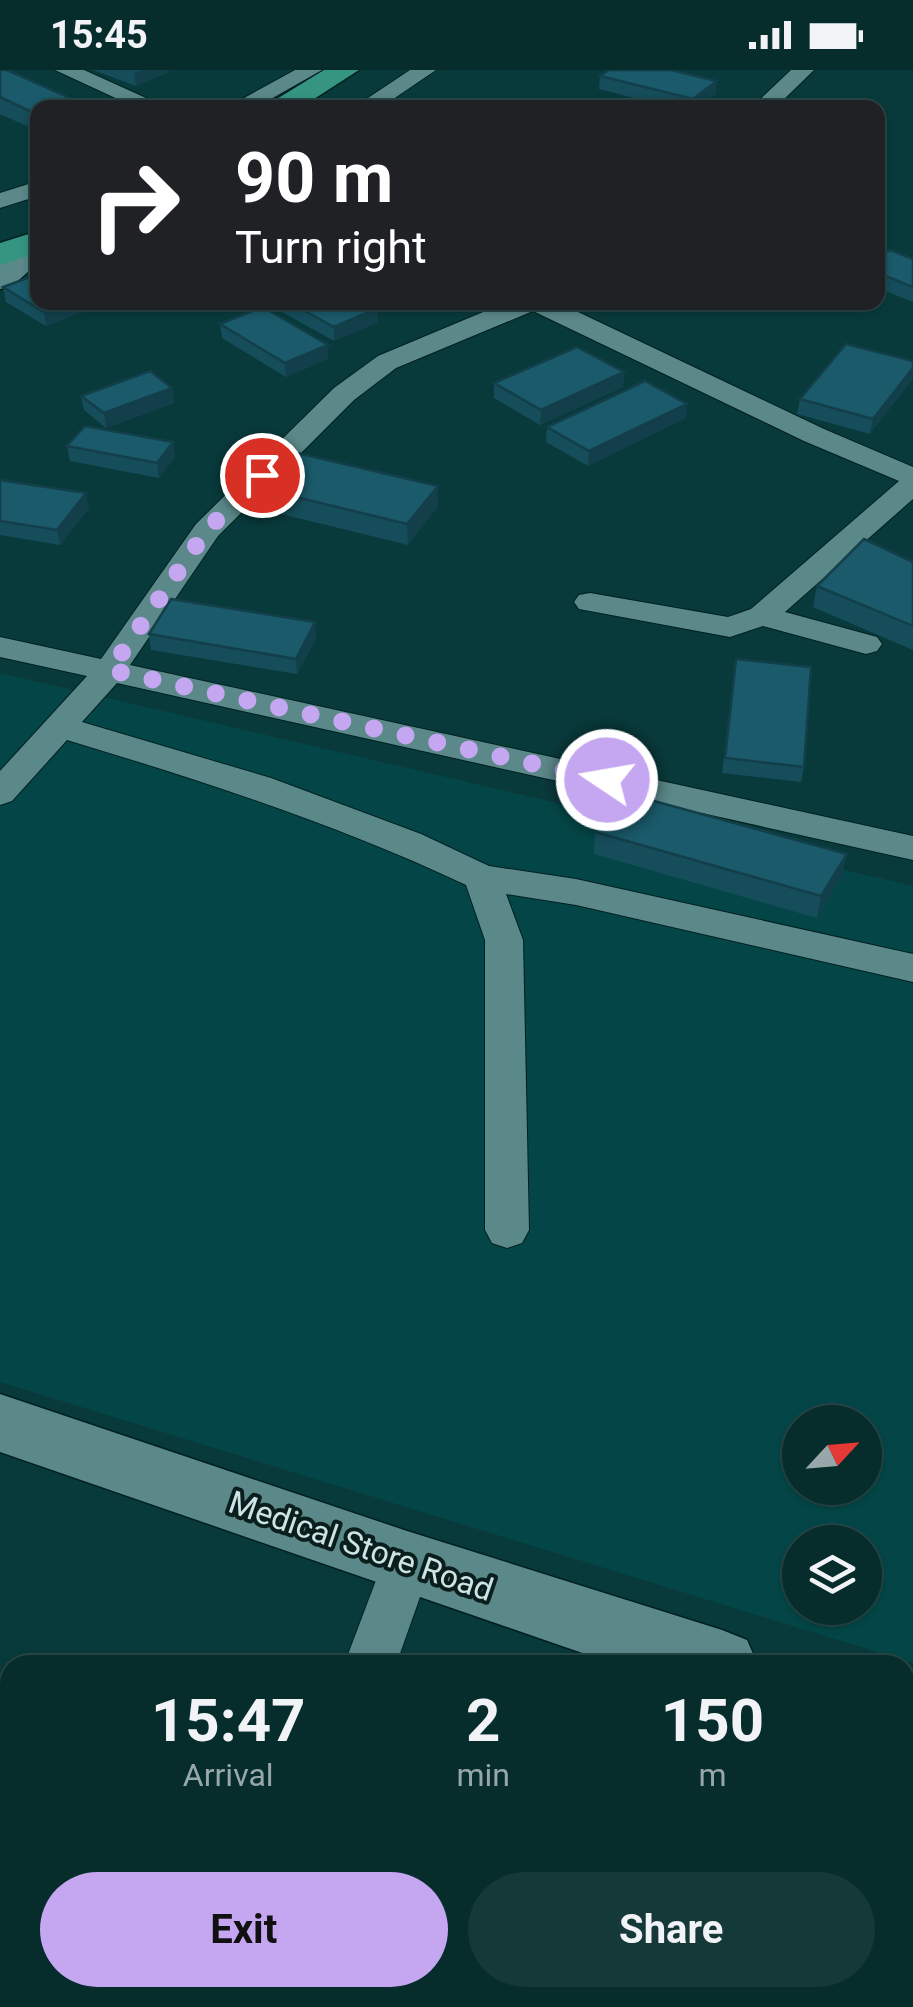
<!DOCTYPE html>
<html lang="en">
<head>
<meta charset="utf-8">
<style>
  :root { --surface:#072c2c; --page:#153838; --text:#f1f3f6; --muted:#98a7a9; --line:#284848; --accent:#c5a7f1 }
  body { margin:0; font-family:Roboto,sans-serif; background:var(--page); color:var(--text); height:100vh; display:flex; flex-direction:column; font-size:38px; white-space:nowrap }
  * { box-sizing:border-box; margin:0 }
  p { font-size:32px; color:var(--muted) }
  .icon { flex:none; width:55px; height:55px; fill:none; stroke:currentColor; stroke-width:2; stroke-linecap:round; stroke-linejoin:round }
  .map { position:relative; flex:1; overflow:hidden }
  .panel { position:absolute; left:0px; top:1585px; width:915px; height:352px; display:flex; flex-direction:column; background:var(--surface); border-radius:30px 30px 0 0; box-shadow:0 2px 8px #0004,0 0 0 2px var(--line) }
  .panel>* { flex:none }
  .hud { position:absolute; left:30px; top:30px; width:855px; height:210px; border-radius:20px; box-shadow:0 2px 8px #0004,0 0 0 2px var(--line); background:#202124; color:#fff; overflow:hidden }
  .needle { width:65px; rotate:64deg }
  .fabs { position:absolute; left:782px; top:1335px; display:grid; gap:20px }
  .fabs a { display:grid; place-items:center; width:100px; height:100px; border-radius:50%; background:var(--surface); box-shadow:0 2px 8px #0004,0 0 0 2px var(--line); font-size:50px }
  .pin { position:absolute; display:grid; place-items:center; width:85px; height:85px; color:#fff; margin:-42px; border:5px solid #fff; border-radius:50%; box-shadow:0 2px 10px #0007 }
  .me { position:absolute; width:110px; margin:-55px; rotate:282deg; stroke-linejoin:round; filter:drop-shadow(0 0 8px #0008) }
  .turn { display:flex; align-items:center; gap:35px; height:210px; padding:0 40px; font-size:45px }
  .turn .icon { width:130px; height:130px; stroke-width:2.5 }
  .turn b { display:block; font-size:70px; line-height:85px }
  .eta { display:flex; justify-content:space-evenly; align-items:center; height:170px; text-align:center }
  .eta b { font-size:60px; font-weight:700; line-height:70px }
  .primary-button { display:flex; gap:20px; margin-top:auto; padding:20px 40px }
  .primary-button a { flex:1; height:115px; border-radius:60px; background:var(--accent); color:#111; font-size:40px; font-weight:700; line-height:115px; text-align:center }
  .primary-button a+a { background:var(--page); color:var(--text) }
  .status { display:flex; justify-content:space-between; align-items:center; height:70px; padding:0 50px; background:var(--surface); direction:ltr }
  .status svg { height:28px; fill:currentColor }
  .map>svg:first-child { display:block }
</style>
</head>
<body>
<div class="status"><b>15:45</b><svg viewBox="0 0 49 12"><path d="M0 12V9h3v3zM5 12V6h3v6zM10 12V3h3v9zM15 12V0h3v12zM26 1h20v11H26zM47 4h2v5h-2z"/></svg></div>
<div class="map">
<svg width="913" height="1937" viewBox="0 0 913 1937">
  <rect width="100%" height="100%" fill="#093a3b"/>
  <path fill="#044647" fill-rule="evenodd" d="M0,603l913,213v777l-913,-281zM800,1352h65v66h-65zM800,1472h65v66h-65z"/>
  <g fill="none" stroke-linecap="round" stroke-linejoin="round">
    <defs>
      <g id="street">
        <path d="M55,0h29l84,38h-31z"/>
        <path d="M295,0h27l-67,38h-29z"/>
        <path d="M410,0h26l-56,38h-27z"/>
        <path d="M791,0h23l-39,38h-24z"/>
        <path d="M38,111v15l-38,12v-15z"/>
        <path d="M507,232h50l267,127 89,38v32l-128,113 92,25 5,7 -5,7 -11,3 -103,-28 -33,11 -151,-28 -5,-7 5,-7 11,-2 138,24 23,-8 148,-128 -95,-40 -271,-130 -137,57 -42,32 -136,136 -88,129 783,171v24l-796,-177 -35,39 189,56 150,56 68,32 87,13 337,75v28l-337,-77 -70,-11 17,46 6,290 -7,13 -15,5 -15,-5 -7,-13v-290l-19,-55c-129,-61 -263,-104 -399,-145l-55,61 -12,4v-34l87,-95 -87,-19v-20l101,22 95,-135 138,-136 44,-32z"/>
        <path d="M407,1470l18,6 7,17 -36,102h-52l45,-119z"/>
        <path d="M221,1928h58l-3,9h-58z"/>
      </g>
      <g id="secondary">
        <path d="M38,165v28l-26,23 -12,3v-28l26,-23z"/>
        <path d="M0,1324l407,137 315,99 25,10 11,25h-141l-617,-213z"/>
        <path d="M905,1618l8,2v72l-8,-2z"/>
      </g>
      <g id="highway">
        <path d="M324,0h35l-59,38h-38z"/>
        <path d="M38,161v22l-38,12v-22z"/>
      </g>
    </defs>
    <use href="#street" stroke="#002020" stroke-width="2"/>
    <use href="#secondary" stroke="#002020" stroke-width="3"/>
    <use href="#highway" stroke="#002020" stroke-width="3"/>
    <use href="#street" fill="#5b8889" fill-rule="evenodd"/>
    <use href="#secondary" fill="#5b8889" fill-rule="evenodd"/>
    <use href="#highway" fill="#359581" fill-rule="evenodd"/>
  </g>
  <g fill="#164d5b">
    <path d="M0,0l70,28 2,10h-34v23l-38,-17z"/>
    <path d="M93,0h76v2l-33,14z"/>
    <path d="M600,6l116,18 -19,14h-24l-74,-19z"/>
    <path d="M878,187l35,2v43l-35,-14z"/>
    <path d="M3,217l93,19 -50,20 -40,-24z"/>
    <path d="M264,232h104l10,20 -44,19z"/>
    <path d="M220,254l108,35 -42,18 -64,-39z"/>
    <path d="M913,291l-43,73 -73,-20 3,-15z"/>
    <path d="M624,302l-1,15 -83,38 -46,-27v-15z"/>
    <path d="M172,318l2,15 -68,25 -22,-18 -3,-14z"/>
    <path d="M686,348l-98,48 -42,-24 1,-15z"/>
    <path d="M173,372l2,15 -16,21 -89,-17 -3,-15z"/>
    <path d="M0,410l89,28 -29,37 -60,-10z"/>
    <path d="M438,416v20l-30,39 -147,-36 -2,-21z"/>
    <path d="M913,492v88l-100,-43 4,-21z"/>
    <path d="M149,564l167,4 -19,36 -146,-24z"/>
    <path d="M736,589l68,108 -3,15 -79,-9z"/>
    <path d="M595,762l247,43 -25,43 -223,-64z"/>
    <path d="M905,1729l8,2v126l-8,-3z"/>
  </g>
  <g fill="#123f4a">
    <path d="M141,0h28v2l-33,14 -2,-13z"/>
    <path d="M717,11l-1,13 -19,14h-5l1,-9z"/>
    <path d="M70,28l2,10h-22z"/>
    <path d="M67,232h29v4l-50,20 -2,-14z"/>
    <path d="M378,238v14l-44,19v-14z"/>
    <path d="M328,275v14l-42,18 -1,-14z"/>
    <path d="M913,298v11l-43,55 3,-15z"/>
    <path d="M624,302l-1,15 -83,38 1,-15z"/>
    <path d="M172,318l2,15 -68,25 -2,-15z"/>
    <path d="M687,334l-1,14 -98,48 1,-15z"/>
    <path d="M173,372l2,15 -16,21 -2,-15z"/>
    <path d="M438,416v20l-30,39 -1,-21z"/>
    <path d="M86,423l3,15 -29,37 -3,-15z"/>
    <path d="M315,552l1,16 -19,36 -1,-15z"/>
    <path d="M847,784l-5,21 -25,43 4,-22z"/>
  </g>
  <g fill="#1a5a6a" stroke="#123f4a" stroke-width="2.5">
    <path d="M0,0h7l63,28 -20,10h-12l-2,6 -36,-17z"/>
    <path d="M609,0h62l46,11 -24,18 -93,-23z"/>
    <path d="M890,180l23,9v28l-35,-14v-16z"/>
    <path d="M38,204v28h29l-23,10 -41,-25z"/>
    <path d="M289,232h79l10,6 -44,19z"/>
    <path d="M263,237l65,38 -43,18 -65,-39z"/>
    <path d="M846,274l67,17v7l-40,51 -73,-20z"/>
    <path d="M577,277l47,25 -83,38 -47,-27z"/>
    <path d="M150,301l22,17 -68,25 -23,-17z"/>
    <path d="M645,311l42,23 -98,47 -42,-24z"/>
    <path d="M85,356l88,16 -16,21 -90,-17z"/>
    <path d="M293,382l145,34 -31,38 -148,-36z"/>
    <path d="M0,410l86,13 -29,37 -57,-9z"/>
    <path d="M864,469l49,23v64l-96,-40z"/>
    <path d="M171,529l144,23 -19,37 -147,-25z"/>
    <path d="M736,589l75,8 -7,100 -79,-9z"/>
    <path d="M614,720l233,64 -26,42 -226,-64z"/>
    <path d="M905,1729l8,2v109l-8,-2z"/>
    <path d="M650,1928h248l-1,9h-245l-3,-1z"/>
  </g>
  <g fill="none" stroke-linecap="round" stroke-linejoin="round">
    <path stroke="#c5a7f1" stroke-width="18" stroke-dasharray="0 32.4" d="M262,405l-55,55 -97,140 497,110"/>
  </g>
  <g text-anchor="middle" stroke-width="8" stroke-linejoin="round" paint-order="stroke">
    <g font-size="32" fill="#cde4e4" stroke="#0b1e1e">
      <text transform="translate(361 1476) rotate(19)" y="11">Medical Store Road</text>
    </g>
  </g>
</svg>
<div class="fabs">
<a><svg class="needle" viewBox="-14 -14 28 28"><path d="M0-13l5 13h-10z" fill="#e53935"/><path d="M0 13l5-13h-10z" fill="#98a7a9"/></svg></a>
<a><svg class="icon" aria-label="layers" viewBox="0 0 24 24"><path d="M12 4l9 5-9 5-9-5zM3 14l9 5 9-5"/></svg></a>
</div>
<div class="pin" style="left:262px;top:405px;background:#d93025"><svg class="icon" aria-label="arrive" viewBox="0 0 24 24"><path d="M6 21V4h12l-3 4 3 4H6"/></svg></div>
<svg class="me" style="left:607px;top:710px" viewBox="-20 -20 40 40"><circle r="17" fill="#c5a7f1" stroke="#fff" stroke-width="3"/><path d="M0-11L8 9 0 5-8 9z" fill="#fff"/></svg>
<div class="hud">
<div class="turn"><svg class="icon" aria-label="right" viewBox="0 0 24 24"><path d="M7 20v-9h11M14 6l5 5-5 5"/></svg><div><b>90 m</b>Turn right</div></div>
</div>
<section class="panel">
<div class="eta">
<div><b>15:47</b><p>Arrival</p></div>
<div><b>2</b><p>min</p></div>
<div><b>150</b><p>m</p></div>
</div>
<div class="primary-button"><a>Exit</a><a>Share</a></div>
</section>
</div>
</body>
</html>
